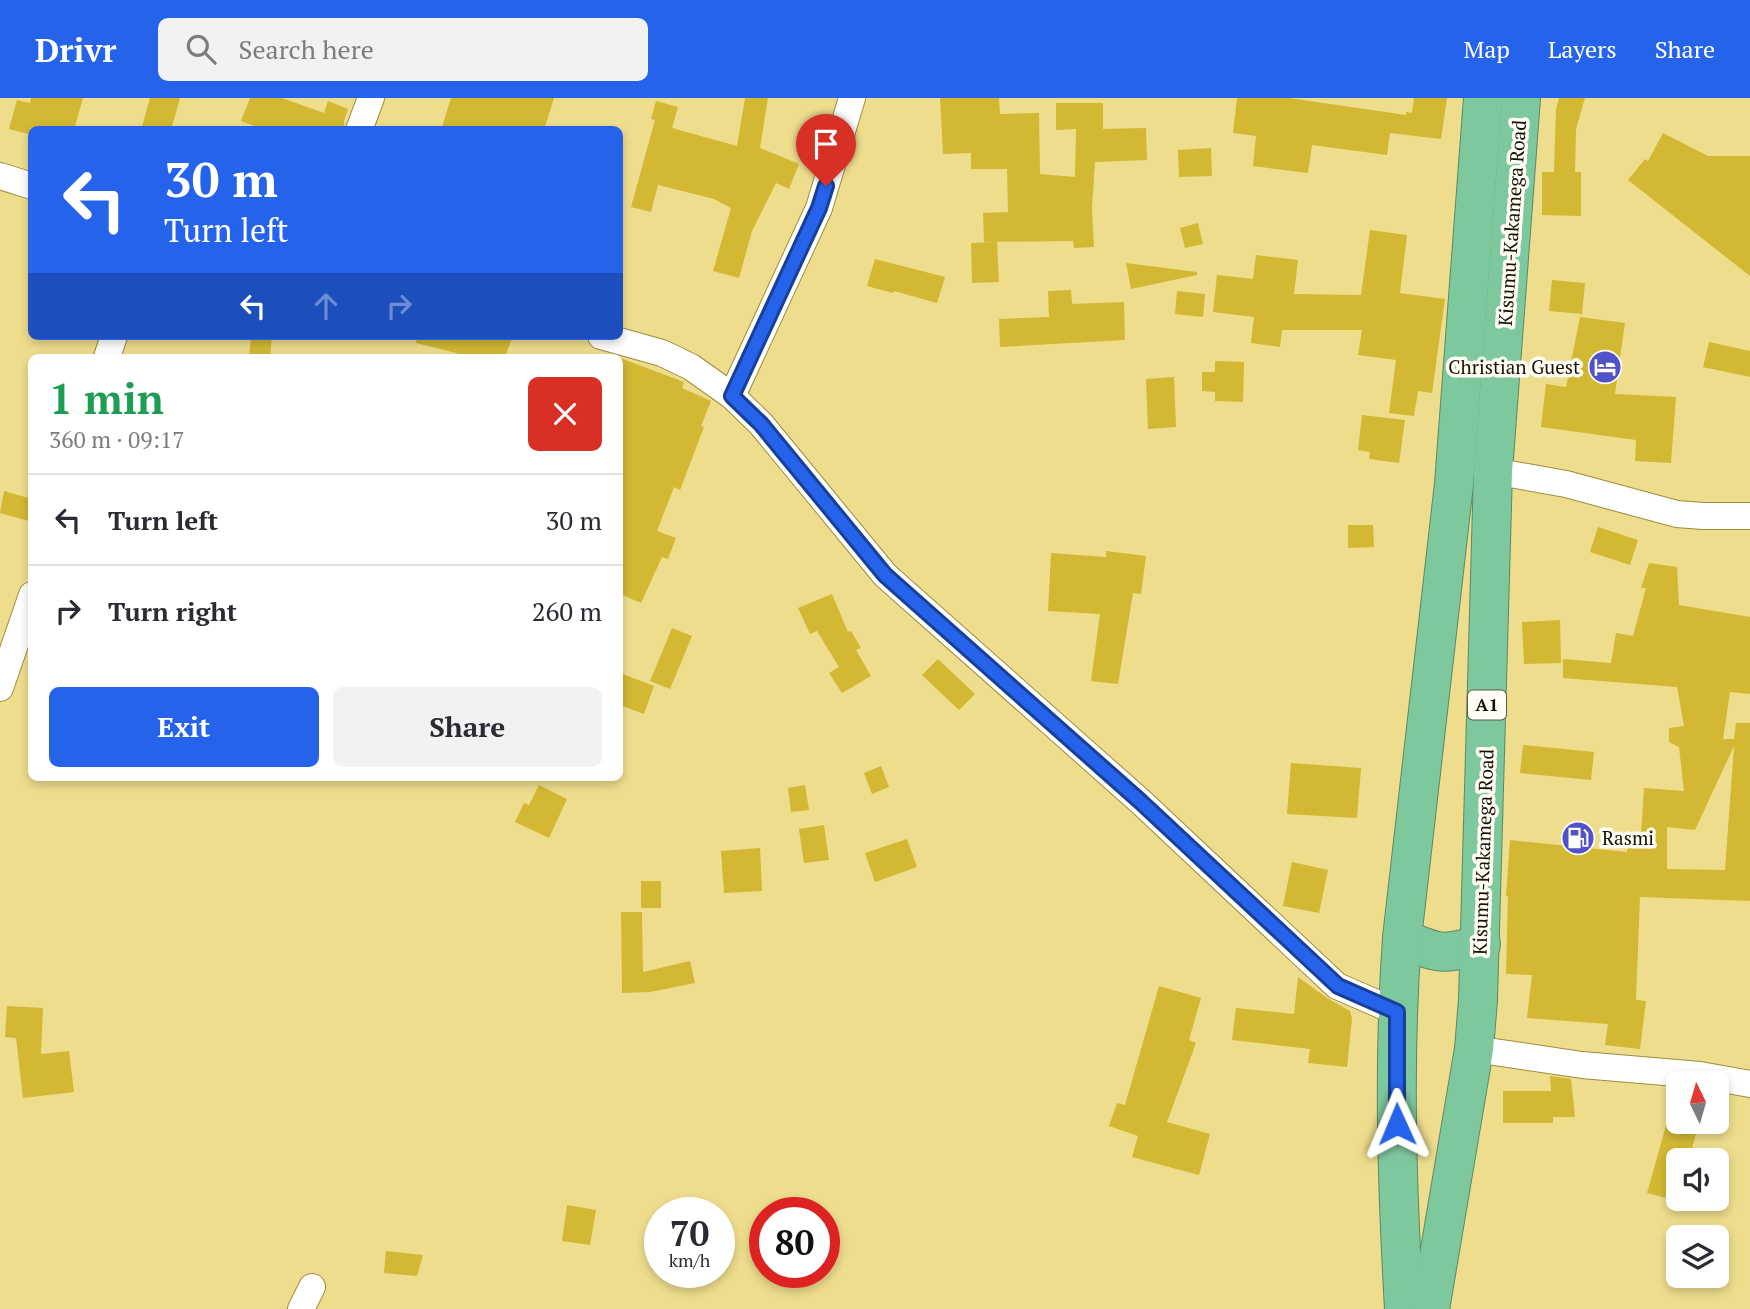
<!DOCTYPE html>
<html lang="en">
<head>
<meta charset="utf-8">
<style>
  :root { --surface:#fff; --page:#f2f2f3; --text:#2b2b33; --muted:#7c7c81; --line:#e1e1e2; --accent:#2563eb }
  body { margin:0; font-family:"PT Serif",serif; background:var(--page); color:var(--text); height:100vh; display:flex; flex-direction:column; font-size:26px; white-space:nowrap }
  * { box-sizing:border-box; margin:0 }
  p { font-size:23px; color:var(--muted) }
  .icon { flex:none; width:38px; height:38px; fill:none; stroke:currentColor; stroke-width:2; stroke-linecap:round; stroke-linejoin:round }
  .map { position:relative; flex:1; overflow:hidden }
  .drawer { position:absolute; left:28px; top:256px; width:595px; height:427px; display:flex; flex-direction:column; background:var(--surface); border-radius:10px; box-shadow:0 4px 10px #0003 }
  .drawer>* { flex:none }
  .hud { position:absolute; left:28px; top:28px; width:595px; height:214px; border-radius:10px; box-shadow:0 4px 10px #0003; background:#2563eb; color:#fff; overflow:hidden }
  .needle { width:46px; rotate:355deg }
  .tools { position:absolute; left:1666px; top:973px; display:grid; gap:14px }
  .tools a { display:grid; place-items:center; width:63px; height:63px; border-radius:10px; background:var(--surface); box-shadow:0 4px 10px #0003; font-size:35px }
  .speed { position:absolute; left:644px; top:1099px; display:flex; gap:14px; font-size:35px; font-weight:700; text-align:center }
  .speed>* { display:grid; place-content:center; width:91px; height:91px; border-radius:50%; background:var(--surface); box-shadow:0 4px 10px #0003; line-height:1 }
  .speed small { font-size:18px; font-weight:400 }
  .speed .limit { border:10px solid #d22; background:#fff; color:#111 }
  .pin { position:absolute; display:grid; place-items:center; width:60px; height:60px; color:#fff; margin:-72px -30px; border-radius:50% 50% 50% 0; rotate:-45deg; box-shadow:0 0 7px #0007 }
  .pin .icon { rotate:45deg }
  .me { position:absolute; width:77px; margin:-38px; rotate:359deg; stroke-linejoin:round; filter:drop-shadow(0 0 5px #0008) }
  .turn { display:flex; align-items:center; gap:24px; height:147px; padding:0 21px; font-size:32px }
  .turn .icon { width:91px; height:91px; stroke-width:2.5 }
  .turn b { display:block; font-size:49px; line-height:60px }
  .lanes { display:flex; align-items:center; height:66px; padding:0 21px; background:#0003; justify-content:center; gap:35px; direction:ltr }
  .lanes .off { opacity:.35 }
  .round { display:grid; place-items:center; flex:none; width:74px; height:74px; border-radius:10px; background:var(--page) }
  .headline { display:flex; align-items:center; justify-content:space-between; height:119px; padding:0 21px }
  h1 { font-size:42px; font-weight:600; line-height:52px; color:#1e9e55 }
  .action { display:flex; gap:14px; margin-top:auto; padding:14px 21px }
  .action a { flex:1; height:80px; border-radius:10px; background:var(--accent); color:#fff; font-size:28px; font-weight:600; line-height:80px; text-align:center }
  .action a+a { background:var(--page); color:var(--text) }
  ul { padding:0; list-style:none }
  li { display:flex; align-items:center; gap:21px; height:91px; padding:0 21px; border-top:2px solid var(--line) }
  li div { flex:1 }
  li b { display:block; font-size:26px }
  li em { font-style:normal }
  header { display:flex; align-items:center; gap:42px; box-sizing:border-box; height:98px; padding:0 35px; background:var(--accent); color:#fff }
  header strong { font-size:33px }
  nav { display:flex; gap:38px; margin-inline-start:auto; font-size:24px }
  .search { width:490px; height:63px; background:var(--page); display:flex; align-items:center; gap:18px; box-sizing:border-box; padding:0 24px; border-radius:10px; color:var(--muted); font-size:26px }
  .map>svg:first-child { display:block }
</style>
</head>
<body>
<header>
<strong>Drivr</strong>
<div class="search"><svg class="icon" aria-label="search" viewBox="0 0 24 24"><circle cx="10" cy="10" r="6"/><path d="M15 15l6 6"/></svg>Search here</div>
<nav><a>Map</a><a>Layers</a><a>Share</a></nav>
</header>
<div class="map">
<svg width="1750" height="1211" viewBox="0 0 1750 1211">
  <rect width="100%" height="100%" fill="#eedd8d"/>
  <g fill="#d2b833" fill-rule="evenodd">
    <path d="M31,0h52l-9,32h-42v5l-23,-6 8,-29 13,3z"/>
    <path d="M150,0h30l-9,32h-30z"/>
    <path d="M250,0h32l42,15 4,-12 20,8 -4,12v9h-80l-23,-9z"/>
    <path d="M451,0h103l-10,32h-103z"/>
    <path d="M745,0h23l-8,50 39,16 -10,25 -13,-6 -24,48 -13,47 -26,-7 18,-63 -17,-9 -56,-14 -7,27 -20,-5 24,-87 -4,-1 5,-18 22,6 -6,21 65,18z"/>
    <path d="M940,0h59l1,16 39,-1 1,61 35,3 1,-48 -20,1v-27h47v26l43,-1 1,32 -52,2 -3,45 2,40 -20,1 -1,-7 -89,1 -1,-29 25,-1 -1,-43h-36v-16l-28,1z"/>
    <path d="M1237,0h52l117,17v-3l6,1 2,-15h33l-6,41 -51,-6 -3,22 -75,-10 -4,28 -55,-7 3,-30 -23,-3z"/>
    <path d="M1559,0h26l-9,31 -1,43h6v44l-39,-1v-43h12l2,-63z"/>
    <path d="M1663,35l45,23h42v120l-122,-96 17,-21 3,2z"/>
    <path d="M1211,50l1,28 -33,1 -1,-27z"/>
    <path d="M1198,125l5,21 -18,4 -5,-20z"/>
    <path d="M1370,132l37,5 -7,58 45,6 -13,94 -14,-2 -4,25 -25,-3 7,-53 -38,-5 4,-25h-80l-2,17 -29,-4 3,-26 -41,-5 4,-37 36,4 3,-24 42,5 -4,34 67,1z"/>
    <path d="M997,144l2,40 -27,1 -1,-40z"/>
    <path d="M875,161l70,18 -8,26 -43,-12 -1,2 -26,-7z"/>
    <path d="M1126,165l71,9v3l-66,14z"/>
    <path d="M1552,182l33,3 -3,31 -33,-3z"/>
    <path d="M1071,192l1,14 52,-2 1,38 -125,7 -1,-28 50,-2 -1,-26z"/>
    <path d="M1177,193l28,3 -2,23 -28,-3z"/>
    <path d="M1580,219l45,6 -10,71 61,3 -5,66 -36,-2 1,-21 -95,-13 5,-43 20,3z"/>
    <path d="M251,238h21l-2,21h-21z"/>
    <path d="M417,238h96l-8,21h-33l-56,-14z"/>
    <path d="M1709,244l41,9v26l-47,-10z"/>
    <path d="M620,260l64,24 -2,6 29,13 -10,25 3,1 -24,63 -6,-3 -17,44 19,7 -8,21 -6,-2 -21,46 -21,-9z"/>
    <path d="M1215,263l29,1 -1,40 -28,-1v-9l-13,-1v-19h13z"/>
    <path d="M1174,279l2,50 -28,2 -2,-50z"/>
    <path d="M1362,317l43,5 -6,43 -30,-4 1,-7 -12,-2z"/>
    <path d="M4,393l28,8v23l-32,-9z"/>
    <path d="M1348,427h25l1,22 -26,1z"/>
    <path d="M1598,429l40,13 -8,25 -40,-13z"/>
    <path d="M1106,453l40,5 -5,38 -8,-1 -15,91 -27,-3 9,-67 -52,-3 3,-58 55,4z"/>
    <path d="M1649,465l28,4 2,38 71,12v77l-20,-2 -7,47h11l2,-16h14v178l-110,-4 -4,103 10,1 -6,48 -35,-4 3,-21 -81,-6 5,-43 -26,-1 2,-78h-2l4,-56 117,12v-18h14l3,-46 40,3 -5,-44 -10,-5v-14l15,-2 -7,-39 -114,-9v-19l48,4 5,-30 17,3 13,-48h-5zM1734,648l-9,124 -58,-1v-42l28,3z"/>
    <path d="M832,496l16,38 3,-1 10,17 -5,2 15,26 -29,17 -13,-20 10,-6 -22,-36 -7,3 -12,-26z"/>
    <path d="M1560,522l1,43 -37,1 -2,-42z"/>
    <path d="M672,530l20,8 -22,53 -20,-8z"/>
    <path d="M938,561l37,35 -16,16 -37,-35z"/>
    <path d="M620,575l34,13 -10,28 -24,-9z"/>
    <path d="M1523,647l71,7 -3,28 -71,-7z"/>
    <path d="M1291,665l70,5 -4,50 -70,-4z"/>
    <path d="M881,668l8,21 -17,7 -8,-21z"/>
    <path d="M539,687l28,14 -18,39 -34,-16 9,-19 5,2z"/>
    <path d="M805,687l4,25 -18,2 -3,-24z"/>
    <path d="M824,727l5,35 -25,3 -5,-34z"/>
    <path d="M907,741l10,28 -42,15 -10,-29z"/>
    <path d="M760,750l2,43 -38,2 -3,-42z"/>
    <path d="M1292,764l36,8 -9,43 -36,-7z"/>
    <rect x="641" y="783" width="20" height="27"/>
    <path d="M621,814h21l1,60 47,-11 5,22 -45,9 -28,1z"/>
    <path d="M1298,879l29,21 23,13 2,7 -5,49 -39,-4 2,-14 -78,-9 4,-32 58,6z"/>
    <path d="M1159,888l42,12 -12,42 7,3 -29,79 43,12 -11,41 -67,-18 6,-21 -29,-10 8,-23 8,2z"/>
    <path d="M7,908l36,2 -2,46 28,-3 5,41 -51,6 -7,-60 -11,-1z"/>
    <path d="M1550,978l21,3 4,38h-22v6h-50v-32h48z"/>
    <path d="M1667,1024h32l-10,38h-11v41l-31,-8z"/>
    <path d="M567,1107l29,5 -6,35 -28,-4z"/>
    <path d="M386,1153l37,4 -6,21 -33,-3z"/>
  </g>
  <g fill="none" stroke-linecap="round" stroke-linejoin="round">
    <defs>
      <g id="street">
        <path d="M359,32l12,-32"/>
        <path d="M0,78l32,10"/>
        <path d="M601,238l61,17 29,14 41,29 29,28 124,151 256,227 196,184 60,26"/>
        <path d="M107,259l7,-21"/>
        <path d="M732,298l87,-188 33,-110"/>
        <path d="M1493,373l73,13 111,30 26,2h47"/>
        <path d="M0,590l32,-93"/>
        <path d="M1474,951l108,16 118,10 50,9"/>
        <path d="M301,1211l11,-22"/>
      </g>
      <g id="highway">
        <path d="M1402,840c36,16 41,18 79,6"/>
        <path d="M1404,1211c-7,-124 -11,-247 -2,-371l52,-454 29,-386"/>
        <path d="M1430,1211l44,-260 4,-49 15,-529 28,-373"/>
      </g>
    </defs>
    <use href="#street" stroke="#9d8d3c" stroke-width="28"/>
    <use href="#highway" stroke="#5a8966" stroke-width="40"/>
    <use href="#street" stroke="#fff" stroke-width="26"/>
    <use href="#highway" stroke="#7ec89d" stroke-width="38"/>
  </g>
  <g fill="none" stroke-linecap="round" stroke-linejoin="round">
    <defs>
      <path id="route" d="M826,88l-7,22 -87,188 29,28 124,151 256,227 197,184 59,26v112"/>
    </defs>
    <use href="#route" stroke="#184099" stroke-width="18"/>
    <use href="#route" stroke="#2563eb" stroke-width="12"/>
  </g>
  <defs>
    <symbol id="hotel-disc" viewBox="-11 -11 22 22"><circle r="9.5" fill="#5151c8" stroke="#fffdf6"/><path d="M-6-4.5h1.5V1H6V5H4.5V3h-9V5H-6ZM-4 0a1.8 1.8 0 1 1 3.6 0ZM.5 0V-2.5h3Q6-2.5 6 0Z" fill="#fff"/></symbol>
    <symbol id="fuel-disc" viewBox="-11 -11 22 22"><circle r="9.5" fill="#5151c8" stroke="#fffdf6"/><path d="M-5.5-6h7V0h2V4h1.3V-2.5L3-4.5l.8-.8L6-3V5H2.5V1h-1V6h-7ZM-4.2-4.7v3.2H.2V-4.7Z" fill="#fff"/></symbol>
  </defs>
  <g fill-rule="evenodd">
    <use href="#hotel-disc" x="1586" y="250" width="38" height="38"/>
    <use href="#fuel-disc" x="1559" y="721" width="38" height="38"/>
  </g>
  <g text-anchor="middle" stroke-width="7" stroke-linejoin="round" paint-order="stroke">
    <rect fill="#fffdf6" stroke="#5d594a" stroke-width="2" x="1468" y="592.5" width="38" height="29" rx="5"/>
    <g font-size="18" font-weight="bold" fill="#181300">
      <text x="1487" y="613">A1</text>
    </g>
    <g font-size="19" fill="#181300" stroke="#fffdf6">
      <text transform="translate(1512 125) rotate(-86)" y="7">Kisumu-Kakamega Road</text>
      <text transform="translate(1483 754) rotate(-88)" y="7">Kisumu-Kakamega Road</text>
    </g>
    <g font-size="19" fill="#181300" stroke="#fffdf6" text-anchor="end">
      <text x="1580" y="276">Christian Guest</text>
      <text x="1602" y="747" text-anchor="start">Rasmi</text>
    </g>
  </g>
</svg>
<div class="tools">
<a><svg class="needle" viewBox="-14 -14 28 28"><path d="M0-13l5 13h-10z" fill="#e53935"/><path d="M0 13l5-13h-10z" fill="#7c7c81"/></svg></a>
<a><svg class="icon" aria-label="sound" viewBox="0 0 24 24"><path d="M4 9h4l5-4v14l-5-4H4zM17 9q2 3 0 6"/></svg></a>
<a><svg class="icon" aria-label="layers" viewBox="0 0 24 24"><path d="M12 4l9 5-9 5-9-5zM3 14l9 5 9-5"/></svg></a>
</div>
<div class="speed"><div>70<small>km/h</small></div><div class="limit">80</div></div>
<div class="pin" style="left:826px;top:88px;background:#d93025"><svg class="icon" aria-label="arrive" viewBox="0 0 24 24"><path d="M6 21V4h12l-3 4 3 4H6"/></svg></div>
<svg class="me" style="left:1397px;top:1026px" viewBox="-20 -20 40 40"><path d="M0-17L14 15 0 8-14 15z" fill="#2563eb" stroke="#fff" stroke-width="4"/></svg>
<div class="hud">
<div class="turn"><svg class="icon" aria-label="left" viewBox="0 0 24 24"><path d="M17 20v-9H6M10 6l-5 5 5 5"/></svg><div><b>30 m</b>Turn left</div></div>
<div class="lanes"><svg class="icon" aria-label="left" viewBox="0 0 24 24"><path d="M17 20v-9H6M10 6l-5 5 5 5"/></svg><svg class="icon off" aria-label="ahead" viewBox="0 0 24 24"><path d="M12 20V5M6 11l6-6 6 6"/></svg><svg class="icon off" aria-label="right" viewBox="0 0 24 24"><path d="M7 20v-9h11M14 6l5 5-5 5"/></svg></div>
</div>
<section class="drawer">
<div class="headline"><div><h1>1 min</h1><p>360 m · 09:17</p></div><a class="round" style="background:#d93025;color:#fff"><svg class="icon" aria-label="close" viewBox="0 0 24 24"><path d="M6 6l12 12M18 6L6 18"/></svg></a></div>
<ul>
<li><svg class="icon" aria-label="left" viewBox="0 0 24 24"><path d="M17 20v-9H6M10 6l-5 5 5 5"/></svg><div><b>Turn left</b></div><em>30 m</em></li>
<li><svg class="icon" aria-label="right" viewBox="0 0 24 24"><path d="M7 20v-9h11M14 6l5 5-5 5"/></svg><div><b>Turn right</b></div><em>260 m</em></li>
</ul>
<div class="action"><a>Exit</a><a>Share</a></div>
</section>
</div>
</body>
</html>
